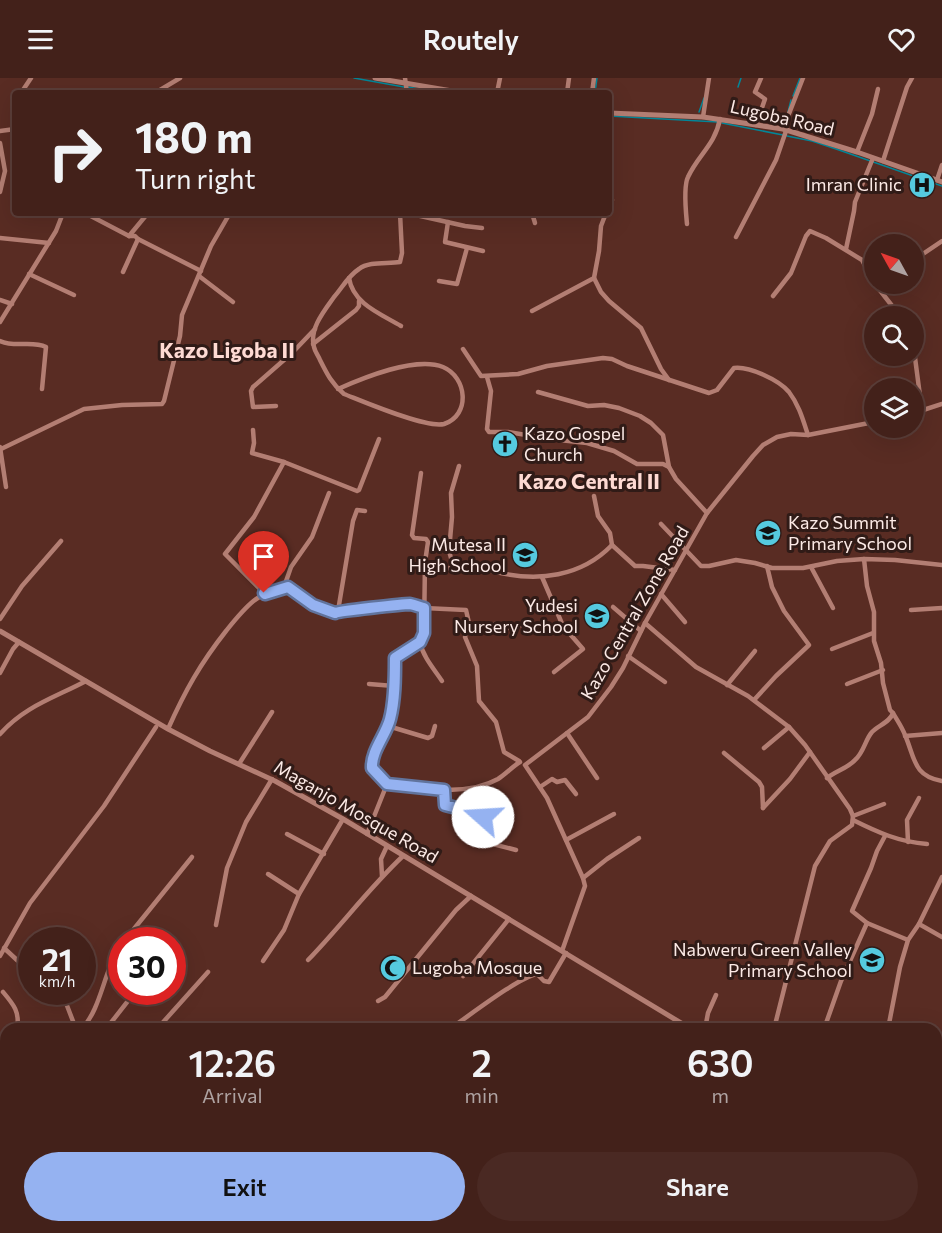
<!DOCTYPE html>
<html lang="en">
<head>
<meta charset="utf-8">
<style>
  :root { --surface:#43211a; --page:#4a2923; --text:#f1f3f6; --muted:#afa3a2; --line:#5b3e39; --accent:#95b2f1 }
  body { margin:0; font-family:Commissioner,sans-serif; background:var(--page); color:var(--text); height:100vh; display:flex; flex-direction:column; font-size:22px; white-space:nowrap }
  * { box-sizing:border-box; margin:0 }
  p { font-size:20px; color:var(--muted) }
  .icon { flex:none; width:33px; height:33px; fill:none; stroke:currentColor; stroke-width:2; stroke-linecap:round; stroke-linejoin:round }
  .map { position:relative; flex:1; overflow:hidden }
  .panel { position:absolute; left:0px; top:945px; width:942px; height:210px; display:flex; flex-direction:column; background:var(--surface); border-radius:18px 18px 0 0; box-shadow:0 6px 24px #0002,0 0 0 2px var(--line) }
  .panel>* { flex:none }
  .banner { position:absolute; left:12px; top:12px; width:600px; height:126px; border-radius:6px; box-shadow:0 6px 24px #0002,0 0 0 2px var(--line); background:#43211a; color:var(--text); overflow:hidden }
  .needle { width:39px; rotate:310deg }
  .buttons { position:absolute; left:864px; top:156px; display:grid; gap:12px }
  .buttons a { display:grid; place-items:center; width:60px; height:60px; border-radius:50%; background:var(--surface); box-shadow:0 6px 24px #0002,0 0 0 2px var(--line); font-size:30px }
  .speed { position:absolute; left:18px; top:849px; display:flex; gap:12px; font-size:30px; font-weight:700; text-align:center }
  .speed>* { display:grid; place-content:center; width:78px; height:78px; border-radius:50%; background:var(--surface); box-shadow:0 6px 24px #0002,0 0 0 2px var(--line); line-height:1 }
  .speed small { font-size:15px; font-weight:400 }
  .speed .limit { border:9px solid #d22; background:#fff; color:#111 }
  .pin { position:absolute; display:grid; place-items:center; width:51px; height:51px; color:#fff; margin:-62px -26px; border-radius:50% 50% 50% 0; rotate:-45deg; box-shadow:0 0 6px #0007 }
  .pin .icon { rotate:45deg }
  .me { position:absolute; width:66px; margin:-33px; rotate:289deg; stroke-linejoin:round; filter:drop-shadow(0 0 4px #0008) }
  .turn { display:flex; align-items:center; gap:21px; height:126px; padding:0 24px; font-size:27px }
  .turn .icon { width:78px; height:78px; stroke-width:2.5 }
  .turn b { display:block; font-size:42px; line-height:51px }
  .eta { display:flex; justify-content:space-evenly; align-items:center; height:102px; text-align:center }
  .eta b { font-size:36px; font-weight:600; line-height:42px }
  .cta { display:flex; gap:12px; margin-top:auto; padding:12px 24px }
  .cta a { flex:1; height:69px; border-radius:36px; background:var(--accent); color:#111; font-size:24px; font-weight:600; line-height:69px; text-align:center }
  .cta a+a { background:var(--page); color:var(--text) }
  header { display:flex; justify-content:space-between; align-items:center; height:78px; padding:0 24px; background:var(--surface); font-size:27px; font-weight:600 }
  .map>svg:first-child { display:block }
</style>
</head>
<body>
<header><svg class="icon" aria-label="menu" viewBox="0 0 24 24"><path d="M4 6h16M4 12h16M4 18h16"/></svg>Routely<svg class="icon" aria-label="heart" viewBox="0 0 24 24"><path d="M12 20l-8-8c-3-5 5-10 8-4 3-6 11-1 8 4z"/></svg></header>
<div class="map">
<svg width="942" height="1155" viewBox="0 0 942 1155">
  <rect width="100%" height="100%" fill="#592c23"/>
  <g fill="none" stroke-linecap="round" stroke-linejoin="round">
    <g stroke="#028698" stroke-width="1.5">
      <path d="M354,0l50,9"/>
      <path d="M408,9l34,6"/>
      <path d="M738,9l3,-9"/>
      <path d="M595,15l2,-15"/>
      <path d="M793,18l7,-18"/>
      <path d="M699,34l5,-14"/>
      <path d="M788,34l3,-12"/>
      <path d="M609,38l109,6"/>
      <path d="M722,45l61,12"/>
      <path d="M787,58l25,5 27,9 103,36"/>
    </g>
    <g stroke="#b37e73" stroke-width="4.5">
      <path d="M405,0l2,15"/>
      <path d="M21,15l10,-15"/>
      <path d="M155,15l25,-15"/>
      <path d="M497,15l3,-15"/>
      <path d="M567,15l2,-15"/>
      <path d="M592,15l2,-15"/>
      <path d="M703,39l6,-39"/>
      <path d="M756,47l9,-26 -10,-7 6,-14"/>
      <path d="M783,51l20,-51"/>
      <path d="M0,53l15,-2"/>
      <path d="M0,65l5,28 -5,21"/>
      <path d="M857,74l15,-38 6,-25"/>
      <path d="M883,83l24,-74 5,-9"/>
      <path d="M937,102l5,-15"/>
      <path d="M609,113l3,9 -3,7"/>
      <path d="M85,135l44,23h6l3,3 63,32"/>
      <path d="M407,135l58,13 17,2"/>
      <path d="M532,135l3,10"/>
      <path d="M448,144l-3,20 38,9"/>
      <path d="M687,146c-1,-11 -4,-37 1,-47 10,-22 27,-32 32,-58"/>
      <path d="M129,158l19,-23"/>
      <path d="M736,159l40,-77 10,-29"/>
      <path d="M0,160l49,5"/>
      <path d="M846,171l8,-38 1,-9 18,-44"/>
      <path d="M914,182l28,-19"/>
      <path d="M123,194l15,-33"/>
      <path d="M29,196l45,21"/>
      <path d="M199,198l34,26"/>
      <path d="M349,200c4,26 32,36 52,48"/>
      <path d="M594,200l7,14 8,9 32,27 20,41 8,11"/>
      <path d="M439,203l18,3 10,-36"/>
      <path d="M875,206l25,32"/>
      <path d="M773,218l18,-23 15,-37 4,-5 16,7 36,22 12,23"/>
      <path d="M0,222l12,4"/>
      <path d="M532,233l62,-33 5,-27 2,-25 5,-13"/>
      <path d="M0,244l56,-91 7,-18"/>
      <path d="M0,263c15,7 32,-1 46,6l-4,42"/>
      <path d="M313,266l43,-34 3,-4v-5"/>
      <path d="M463,271l18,27 37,-2 29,-8 56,-8 9,1 15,7 82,27 8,-3 17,-22c15,-2 45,12 55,24 10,13 14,28 19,43"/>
      <path d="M914,272l8,61"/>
      <path d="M487,299l4,14 -4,38 2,3h19l42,7 37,4 27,8 23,13h26l6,3"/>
      <path d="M338,311c25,-11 77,-33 105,-22 24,10 28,48 1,57 -17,5 -82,-23 -100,-30 -12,-10 -17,-20 -24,-34 -2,-5 -5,-8 -6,-13 -5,-18 10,-36 20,-50 8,-9 14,-21 25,-28 10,-8 28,-5 41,-7l2,-9 -2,-40"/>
      <path d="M538,314l50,14 16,-1 15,3 21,8 11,7 12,12 6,32 7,12 31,34"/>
      <path d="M276,328l-23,1 -2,-16 2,-4 39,-34 23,-24"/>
      <path d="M914,335l28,-9"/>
      <path d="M253,352l1,13 -2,10 32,9 73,29 2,-1 20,-51"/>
      <path d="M0,369l6,40"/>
      <path d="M1,371l83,-40 38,-4 40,-1 2,-3 16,-65 2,-21 29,-69 19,-33"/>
      <path d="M594,418l4,20 12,17 2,12 23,21h8l32,4"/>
      <path d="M661,446l40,42h8l27,-6 19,3 17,5h31l34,-7 27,-2 31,1 47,5"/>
      <path d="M453,487l-4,-14 3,-34 -1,-24 8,-27"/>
      <path d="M811,489l22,41"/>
      <path d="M425,496c5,-1 10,-1 14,-2 10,-3 19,-10 31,-9 8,2 17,8 26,9 42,10 85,5 116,-27"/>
      <path d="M542,499l21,49 20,23 -29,23"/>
      <path d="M284,509l7,-20 21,-30 17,-44"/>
      <path d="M265,516l-40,-40 29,-37 30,-55"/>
      <path d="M661,516l24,28"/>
      <path d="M613,529l28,24"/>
      <path d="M911,532l31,-2"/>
      <path d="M338,533l15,-90 4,-11 8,1"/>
      <path d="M0,541l22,-33 39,-45"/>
      <path d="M645,545l51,44 52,29 41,31 16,18 45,64 3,7"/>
      <path d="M468,551l27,-5 13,4 13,-3"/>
      <path d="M420,564c3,15 14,27 22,39"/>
      <path d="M832,571l41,-16"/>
      <path d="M628,578l37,26"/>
      <path d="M0,595l13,-24 6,-7"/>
      <path d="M369,606l25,2"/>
      <path d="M847,606l36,-14"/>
      <path d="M727,607l28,-34"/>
      <path d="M754,622l22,-24 33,-31 -25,-34 -12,-24 -5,-21"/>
      <path d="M893,635c4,7 9,14 12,22 10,23 8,41 37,46"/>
      <path d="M388,648l40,12 4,-2 3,-10"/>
      <path d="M168,651c17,-38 32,-65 58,-98 17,-21 33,-42 62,-44l25,18 22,8 3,-2h17l36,-6 19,-1 14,4 42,2 3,13 -4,14 12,29 2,35 17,21 8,30 15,9"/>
      <path d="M567,655l30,45"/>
      <path d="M0,656c25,-28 54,-36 86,-53"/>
      <path d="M905,658l37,-3"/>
      <path d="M764,670l25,-21"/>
      <path d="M724,675l35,29 3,5 1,21"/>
      <path d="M239,686l33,-52"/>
      <path d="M827,700c9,-7 21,-10 28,-18 9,-8 10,-20 17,-28 7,-7 18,-10 21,-19l-3,-3 -7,-27 -2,-20 -7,-22v-29l-7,-26 -3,-27"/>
      <path d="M387,706c36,4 79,13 111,-5 8,-5 15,-13 22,-17"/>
      <path d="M540,709l12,-8 5,3 8,-2 11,14"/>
      <path d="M444,712l1,15 38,10 -4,24 2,2 35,9"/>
      <path d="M763,730l27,-29 20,-27"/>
      <path d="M853,742c24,12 46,22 74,24"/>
      <path d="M287,756l37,20"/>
      <path d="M367,756l20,-50 -14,-13 -1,-8 18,-45 4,-19 1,-41 25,-16 4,-9 1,-71 3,-20 -2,-3 -12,-1 -2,-3 9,-62"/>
      <path d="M885,758l-8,15 -6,17 -19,43 15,12 41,17"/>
      <path d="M566,762l48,-26"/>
      <path d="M908,764l-1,-22 12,-22"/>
      <path d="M268,796l31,20"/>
      <path d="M382,798l-1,-17 6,-13"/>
      <path d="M583,800l24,-19 32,-21"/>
      <path d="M919,846l23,13"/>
      <path d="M216,847l11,-57 19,-46 26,-43"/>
      <path d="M125,862l67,-83"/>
      <path d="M4,870l28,26"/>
      <path d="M562,873l23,-65 -2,-8 -36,-80 -22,-33 63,-48 23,-30 12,-19 22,-45 62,-110 46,-57 10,-11 14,-8 14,-3 17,1 66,-13"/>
      <path d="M0,878l30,-53 74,-97 52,-79"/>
      <path d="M308,882c33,-34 61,-72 95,-104"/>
      <path d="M263,883l21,-31 15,-36 44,-75"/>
      <path d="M463,898l46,-57"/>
      <path d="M3,914c11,13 17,20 14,37"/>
      <path d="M53,914l13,11 10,26"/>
      <path d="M378,923l7,-4 71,-87 15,-14"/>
      <path d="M451,950c18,-12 68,-51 86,-54l7,7 5,1 17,-29"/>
      <path d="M82,951c21,-24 21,-59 40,-84"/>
      <path d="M106,951l29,-37"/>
      <path d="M157,951l51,-57"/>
      <path d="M705,951l3,-16 8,-18"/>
      <path d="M774,951l41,-163 15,-25 22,-16 1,-9 31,-12"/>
      <path d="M824,951l17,-48 26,-58"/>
      <path d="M888,951l12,-62 8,-27 11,-16 23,-47"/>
      <path d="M4,1002l-2,-1 4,-12"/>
      <path d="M936,1008l6,-32"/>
      <path d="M936,1146l6,1"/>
      <path d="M359,1149l1,6"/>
      <path d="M428,1149l3,6"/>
      <path d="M604,1149l1,6"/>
      <path d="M693,1149l3,6"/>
      <path d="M869,1149l2,6"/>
      <path d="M81,1150l1,-1"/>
      <path d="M525,1154l13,-5"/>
      <path d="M248,1155l8,-6"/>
      <path d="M452,1155l13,-6"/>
      <path d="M649,1155l13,-6"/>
      <path d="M824,1155l5,-6"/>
      <path d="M929,1155l1,-6"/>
    </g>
    <g stroke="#b37e73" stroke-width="5">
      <path d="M375,0l89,15"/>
      <path d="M609,35l94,4 80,12 74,23 85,30"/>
      <path d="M0,553l168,98 42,22 65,30 68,38 348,210"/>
      <path d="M0,1002l6,2"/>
      <path d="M936,1026l6,1"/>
      <path d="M303,1149l9,6"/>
    </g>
  </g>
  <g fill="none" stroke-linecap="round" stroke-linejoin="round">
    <defs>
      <path id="route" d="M264,515l1,1 23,-7 25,18 22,8c3,-2 69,-9 75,-9 5,1 10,3 14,4v25l-4,9 -25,16c0,19 0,42 -5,61 -4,16 -19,32 -18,49l15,16 57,6 1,15 38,10v2"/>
    </defs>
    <use href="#route" stroke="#61749d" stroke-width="15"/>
    <use href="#route" stroke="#95b2f1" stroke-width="10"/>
  </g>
  <defs>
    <symbol id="hospital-disc" viewBox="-11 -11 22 22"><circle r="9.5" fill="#55cadf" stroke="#301b17"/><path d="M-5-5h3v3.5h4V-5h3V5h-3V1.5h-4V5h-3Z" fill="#111"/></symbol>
    <symbol id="church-disc" viewBox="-11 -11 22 22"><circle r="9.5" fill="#55cadf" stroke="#301b17"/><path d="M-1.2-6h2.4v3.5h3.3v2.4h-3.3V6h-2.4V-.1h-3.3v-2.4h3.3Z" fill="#111"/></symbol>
    <symbol id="school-disc" viewBox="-11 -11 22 22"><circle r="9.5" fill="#55cadf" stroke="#301b17"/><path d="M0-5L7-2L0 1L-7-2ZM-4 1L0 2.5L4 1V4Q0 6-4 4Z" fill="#111"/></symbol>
    <symbol id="mosque-disc" viewBox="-11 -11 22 22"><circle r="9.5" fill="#55cadf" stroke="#301b17"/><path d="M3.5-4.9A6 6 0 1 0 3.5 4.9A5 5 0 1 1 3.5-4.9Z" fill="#111"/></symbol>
  </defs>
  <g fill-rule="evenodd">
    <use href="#hospital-disc" x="907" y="92" width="30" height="30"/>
    <use href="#church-disc" x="490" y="351" width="30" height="30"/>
    <use href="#school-disc" x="753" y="440" width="30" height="30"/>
    <use href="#school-disc" x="510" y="462" width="30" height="30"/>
    <use href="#school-disc" x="582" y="523" width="30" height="30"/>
    <use href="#school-disc" x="857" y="867" width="30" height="30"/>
    <use href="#mosque-disc" x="378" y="875" width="30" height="30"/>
  </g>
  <g text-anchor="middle" stroke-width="6" stroke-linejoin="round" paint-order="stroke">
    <g font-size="18" fill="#fceae6" stroke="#301b17">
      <text transform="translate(782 40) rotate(13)" y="6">Lugoba Road</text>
      <text transform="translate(635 535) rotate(-60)" y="6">Kazo Central Zone Road</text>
      <text transform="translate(356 734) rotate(30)" y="6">Maganjo Mosque Road</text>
    </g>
    <g font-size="18" fill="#fceae6" stroke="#301b17" text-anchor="end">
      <text x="902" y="113">Imran Clinic</text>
      <text x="524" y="362" text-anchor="start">Kazo Gospel<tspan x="524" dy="21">Church</tspan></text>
      <text x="788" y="451" text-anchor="start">Kazo Summit<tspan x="788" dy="21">Primary School</tspan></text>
      <text x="506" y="473">Mutesa II<tspan x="506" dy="21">High School</tspan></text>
      <text x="578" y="534">Yudesi<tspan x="578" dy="21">Nursery School</tspan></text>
      <text x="852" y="878">Nabweru Green Valley<tspan x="852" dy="21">Primary School</tspan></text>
      <text x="412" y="896" text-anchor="start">Lugoba Mosque</text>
    </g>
    <g font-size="21" font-weight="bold" fill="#fedad3" stroke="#301b17">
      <text x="227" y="280">Kazo Ligoba II</text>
      <text x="589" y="411">Kazo Central II</text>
    </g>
  </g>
</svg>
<div class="buttons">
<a><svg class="needle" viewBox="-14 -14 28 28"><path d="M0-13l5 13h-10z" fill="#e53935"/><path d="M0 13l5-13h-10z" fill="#afa3a2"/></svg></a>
<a><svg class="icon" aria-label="search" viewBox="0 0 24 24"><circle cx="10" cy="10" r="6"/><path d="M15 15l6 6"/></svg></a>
<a><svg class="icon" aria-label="layers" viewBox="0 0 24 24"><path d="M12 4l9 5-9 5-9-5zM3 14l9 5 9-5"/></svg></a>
</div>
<div class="speed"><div>21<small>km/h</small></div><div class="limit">30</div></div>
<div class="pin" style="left:264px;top:515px;background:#d93025"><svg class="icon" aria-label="arrive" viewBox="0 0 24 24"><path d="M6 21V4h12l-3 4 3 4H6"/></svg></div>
<svg class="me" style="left:483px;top:739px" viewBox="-20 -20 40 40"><circle r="19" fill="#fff"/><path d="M0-13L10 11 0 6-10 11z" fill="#95b2f1"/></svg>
<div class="banner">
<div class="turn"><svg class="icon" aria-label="right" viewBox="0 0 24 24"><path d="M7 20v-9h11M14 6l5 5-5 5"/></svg><div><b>180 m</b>Turn right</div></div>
</div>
<section class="panel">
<div class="eta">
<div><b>12:26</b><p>Arrival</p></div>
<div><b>2</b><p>min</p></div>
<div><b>630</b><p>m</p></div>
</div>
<div class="cta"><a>Exit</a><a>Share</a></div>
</section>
</div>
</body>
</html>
